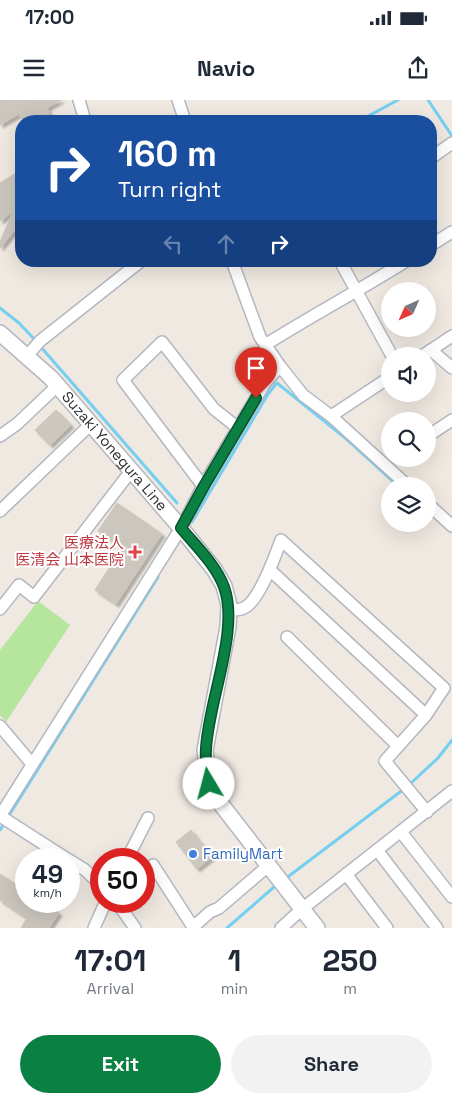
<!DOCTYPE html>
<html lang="en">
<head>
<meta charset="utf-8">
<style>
  :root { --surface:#fff; --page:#f2f2f3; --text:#1f2937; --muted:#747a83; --accent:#0b8043 }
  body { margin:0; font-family:"Space Grotesk","Noto Sans JP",sans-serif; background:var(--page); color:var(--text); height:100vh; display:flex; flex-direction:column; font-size:19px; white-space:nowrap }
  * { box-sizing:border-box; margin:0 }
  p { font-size:16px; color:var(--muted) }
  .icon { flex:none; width:28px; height:28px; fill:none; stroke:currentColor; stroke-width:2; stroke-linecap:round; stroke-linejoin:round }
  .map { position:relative; height:828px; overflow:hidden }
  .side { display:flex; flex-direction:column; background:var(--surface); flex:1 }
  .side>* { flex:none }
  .banner { position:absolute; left:15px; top:15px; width:422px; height:152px; border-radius:20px; box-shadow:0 5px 20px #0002; background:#1a4fa0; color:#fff; overflow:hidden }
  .needle { width:32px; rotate:225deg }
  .tools { position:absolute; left:381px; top:182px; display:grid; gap:10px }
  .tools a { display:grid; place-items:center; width:55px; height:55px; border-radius:50%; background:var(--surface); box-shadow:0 5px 20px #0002; font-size:25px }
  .speed { position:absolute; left:15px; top:748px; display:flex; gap:10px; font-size:25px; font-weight:700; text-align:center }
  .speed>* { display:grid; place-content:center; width:65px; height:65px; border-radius:50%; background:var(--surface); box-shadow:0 5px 20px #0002; line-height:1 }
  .speed small { font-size:12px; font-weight:400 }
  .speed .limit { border:8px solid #d22; background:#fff; color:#111 }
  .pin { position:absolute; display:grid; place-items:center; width:42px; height:42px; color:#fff; margin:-51px -21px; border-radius:50% 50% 50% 0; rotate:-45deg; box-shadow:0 0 5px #0007 }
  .pin .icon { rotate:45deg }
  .me { position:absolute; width:55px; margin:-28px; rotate:352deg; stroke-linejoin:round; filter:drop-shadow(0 0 4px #0008) }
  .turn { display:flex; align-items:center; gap:18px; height:105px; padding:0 20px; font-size:22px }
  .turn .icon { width:65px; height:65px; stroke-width:2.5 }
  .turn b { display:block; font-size:35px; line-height:42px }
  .lanes { display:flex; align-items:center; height:48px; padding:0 20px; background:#0003; justify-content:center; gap:25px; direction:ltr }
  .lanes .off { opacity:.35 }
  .eta { display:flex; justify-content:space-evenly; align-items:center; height:85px; text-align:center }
  .eta b { font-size:30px; font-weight:700; line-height:35px }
  .action { display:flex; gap:10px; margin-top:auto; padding:10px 20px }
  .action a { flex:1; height:58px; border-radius:30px; background:var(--accent); color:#fff; font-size:20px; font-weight:700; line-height:58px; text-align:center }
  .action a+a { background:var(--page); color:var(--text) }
  .status { display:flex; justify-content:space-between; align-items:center; height:35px; padding:0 25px; background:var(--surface); direction:ltr }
  .status svg { height:14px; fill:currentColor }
  header { display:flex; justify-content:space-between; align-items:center; height:65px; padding:0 20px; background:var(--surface); font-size:22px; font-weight:700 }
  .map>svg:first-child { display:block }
</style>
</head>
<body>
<div class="status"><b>17:00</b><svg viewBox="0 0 49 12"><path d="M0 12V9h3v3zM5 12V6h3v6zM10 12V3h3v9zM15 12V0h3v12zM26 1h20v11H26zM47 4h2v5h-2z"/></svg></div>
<header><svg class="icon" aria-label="menu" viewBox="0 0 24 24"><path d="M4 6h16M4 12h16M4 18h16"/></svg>Navio<svg class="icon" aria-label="share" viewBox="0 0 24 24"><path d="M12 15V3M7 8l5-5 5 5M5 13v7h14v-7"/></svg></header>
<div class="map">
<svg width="452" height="828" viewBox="0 0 452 828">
  <defs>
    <filter id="shadow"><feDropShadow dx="3" dy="3" stdDeviation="1" flood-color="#0004"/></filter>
  </defs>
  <rect width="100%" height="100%" fill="#efe9e1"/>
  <path fill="#b6e59e" d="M38,501l32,24 -64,97 -6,-7v-65z"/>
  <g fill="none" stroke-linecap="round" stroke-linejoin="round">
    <g stroke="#75cff0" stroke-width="3">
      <path d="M428,0l24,36"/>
      <path d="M359,21l39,-21"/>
      <path d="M0,208l19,15 17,18"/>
      <path d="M40,246l137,157"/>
      <path d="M192,422l76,-128 9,-11 67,54 54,49"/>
      <path d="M409,685l29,-27 14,-18"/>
      <path d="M8,717l150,-240"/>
      <path d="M0,730l5,-8"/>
      <path d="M289,776l115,-87"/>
      <path d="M227,828l47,-41"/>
    </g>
  </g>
  <g fill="#cbc7bf" stroke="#cbc5ba" filter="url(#shadow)">
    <path d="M0,0h61l-14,8 3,6 -12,7h-15l-4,-7 -19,11z"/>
    <path d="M21,70v53l-21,25v-6l13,-30 -13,9v-38z"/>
    <path d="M56,310l15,15 -21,20 -15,-15z"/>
    <path d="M117,403l45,31 -46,70 -21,-14 27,-42 -24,-17z"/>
    <path d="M191,730l21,27 -15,12 -21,-27z"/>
    <path d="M0,774l26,17v10h15l18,12 -10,15h-28l6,-10 -27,-18z"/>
  </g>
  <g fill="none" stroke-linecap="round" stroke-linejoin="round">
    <defs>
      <g id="minor">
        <path d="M79,0l6,21"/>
        <path d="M178,0l7,21"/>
        <path d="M431,58l21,-15"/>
        <path d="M431,145l21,-13"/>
        <path d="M232,161l28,76 20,29 23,29 28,21 77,70"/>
        <path d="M340,161l52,95"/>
        <path d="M265,245c46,-29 95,-55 141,-84"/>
        <path d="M431,250l21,18"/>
        <path d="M27,256l13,-15 101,-80"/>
        <path d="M422,256l30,-20"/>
        <path d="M331,316l59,-39"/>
        <path d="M0,336l17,-12 40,-38"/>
        <path d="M428,336l24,-16"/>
        <path d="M203,386l-80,-106 39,-38 52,67 24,19"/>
        <path d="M428,404l24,22"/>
        <path d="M0,411l90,-86"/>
        <path d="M270,470l156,145"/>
        <path d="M0,509l19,-24 15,12 97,-126"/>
        <path d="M229,510c4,0 11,0 15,-2 16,-8 31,-52 37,-68l163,148 -18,27 -41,46 42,51"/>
        <path d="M287,537l111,109"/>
        <path d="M0,626l32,38"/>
        <path d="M0,716l181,-288 22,-42 62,-103 15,-17"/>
        <path d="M0,716l67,43"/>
        <path d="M401,732l51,65"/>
        <path d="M377,750l60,78"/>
        <path d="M127,759l21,-41"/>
        <path d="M69,760l16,10 16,15"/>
        <path d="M153,765l40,62 17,-15 9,-4 49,-42"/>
        <path d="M346,774l41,54"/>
        <path d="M116,801l19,27"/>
        <path d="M94,828l12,-27"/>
        <path d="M281,828l21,-19 150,-118"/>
      </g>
      <g id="secondary">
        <path id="s1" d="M0,233l51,45 130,150 33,41 10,17 5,19 -1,22 -23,123 4,34 8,15 100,129"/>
      </g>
    </defs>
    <use href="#minor" stroke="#b4b7c1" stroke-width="14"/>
    <use href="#secondary" stroke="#b4b7c1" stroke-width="18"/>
    <use href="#minor" stroke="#fff" stroke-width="11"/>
    <use href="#secondary" stroke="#fff" stroke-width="15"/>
  </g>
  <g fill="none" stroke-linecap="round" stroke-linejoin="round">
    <defs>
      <path id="route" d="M209,684c-2,-12 -4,-23 -3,-35 2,-47 34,-119 18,-162 -8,-22 -28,-41 -43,-59l23,-42 52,-88"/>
    </defs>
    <use href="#route" stroke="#07532c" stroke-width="12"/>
    <use href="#route" stroke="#0b8043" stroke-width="9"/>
  </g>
  <path fill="#e0444e" stroke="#fff" stroke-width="2" d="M132.5 444.5h5v5h5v5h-5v5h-5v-5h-5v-5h5z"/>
  <circle fill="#3f7fe0" stroke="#fff" stroke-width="2" cx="193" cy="754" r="5"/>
  <g text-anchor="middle" stroke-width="4" stroke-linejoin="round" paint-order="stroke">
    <g font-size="15" fill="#2e2e2e" stroke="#fff">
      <text dy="5" stroke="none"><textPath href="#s1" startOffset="165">Suzaki Yonegura Line</textPath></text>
    </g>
    <g font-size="15" fill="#be3a42" stroke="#fff" text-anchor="end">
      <text x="124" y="448">医療法人<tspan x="124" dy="17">医清会 山本医院</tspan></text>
    </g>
    <g font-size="15" fill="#366cbe" stroke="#fff" text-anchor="start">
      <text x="203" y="759">FamilyMart</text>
    </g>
  </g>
</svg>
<div class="tools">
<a><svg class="needle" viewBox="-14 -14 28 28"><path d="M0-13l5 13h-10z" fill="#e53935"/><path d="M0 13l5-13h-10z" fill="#747a83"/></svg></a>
<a><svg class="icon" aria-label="sound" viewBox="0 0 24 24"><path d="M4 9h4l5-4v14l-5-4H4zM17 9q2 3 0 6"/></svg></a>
<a><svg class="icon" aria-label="search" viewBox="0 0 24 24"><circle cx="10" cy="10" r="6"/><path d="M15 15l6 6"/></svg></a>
<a><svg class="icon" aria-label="layers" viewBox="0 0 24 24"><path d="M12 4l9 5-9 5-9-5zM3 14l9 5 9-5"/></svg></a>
</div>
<div class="speed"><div>49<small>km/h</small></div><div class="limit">50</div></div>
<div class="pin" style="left:256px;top:298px;background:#d93025"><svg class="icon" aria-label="arrive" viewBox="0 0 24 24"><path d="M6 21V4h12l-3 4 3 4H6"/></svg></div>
<svg class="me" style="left:209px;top:684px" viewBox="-20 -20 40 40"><circle r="19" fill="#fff"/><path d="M0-13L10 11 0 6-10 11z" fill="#0b8043"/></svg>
<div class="banner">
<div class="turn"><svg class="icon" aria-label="right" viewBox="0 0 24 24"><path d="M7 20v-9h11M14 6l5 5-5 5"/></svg><div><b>160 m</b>Turn right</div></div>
<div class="lanes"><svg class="icon off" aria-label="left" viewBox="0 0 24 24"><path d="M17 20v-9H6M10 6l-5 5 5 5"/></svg><svg class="icon off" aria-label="ahead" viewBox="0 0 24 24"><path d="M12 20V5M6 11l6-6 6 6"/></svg><svg class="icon" aria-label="right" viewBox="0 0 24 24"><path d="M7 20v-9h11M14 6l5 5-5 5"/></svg></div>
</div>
</div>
<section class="side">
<div class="eta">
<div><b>17:01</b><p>Arrival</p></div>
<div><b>1</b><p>min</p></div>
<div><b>250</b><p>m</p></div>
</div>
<div class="action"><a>Exit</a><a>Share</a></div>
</section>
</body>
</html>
